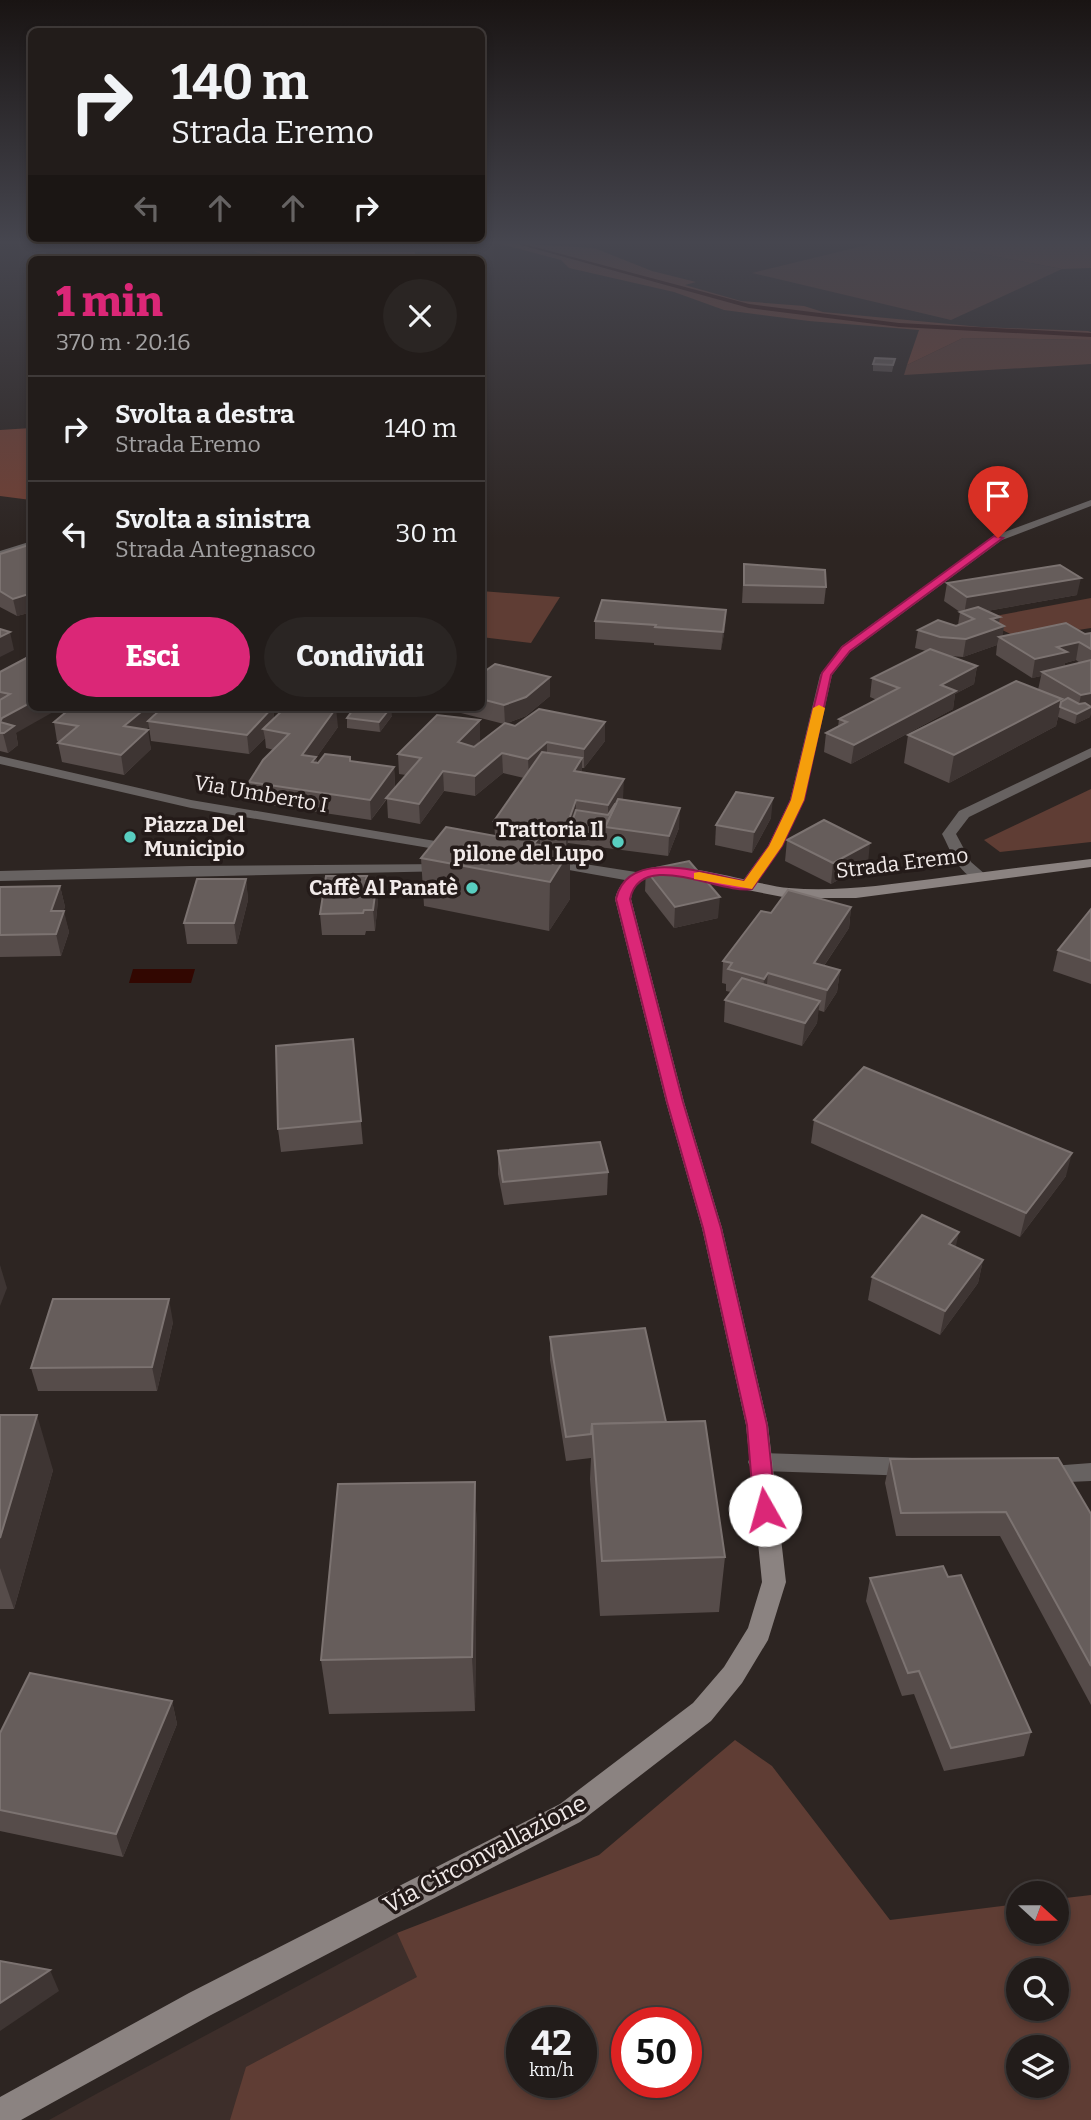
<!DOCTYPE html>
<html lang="it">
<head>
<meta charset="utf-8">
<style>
  :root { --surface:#221c1a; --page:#2a2523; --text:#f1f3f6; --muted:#a2a1a2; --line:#3f3a39; --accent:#db2777 }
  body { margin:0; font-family:Bitter,serif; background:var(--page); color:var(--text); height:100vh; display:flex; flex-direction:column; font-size:26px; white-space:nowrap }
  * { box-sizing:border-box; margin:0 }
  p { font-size:23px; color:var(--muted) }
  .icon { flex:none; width:38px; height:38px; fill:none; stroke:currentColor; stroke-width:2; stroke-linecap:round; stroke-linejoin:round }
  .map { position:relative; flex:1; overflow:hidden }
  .details { position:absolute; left:28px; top:256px; width:457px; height:455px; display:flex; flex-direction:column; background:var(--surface); border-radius:10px; box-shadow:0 4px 10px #0003,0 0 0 2px var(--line) }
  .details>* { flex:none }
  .banner { position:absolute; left:28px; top:28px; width:457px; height:214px; border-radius:10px; box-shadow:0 4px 10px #0003,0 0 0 2px var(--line); background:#221c1a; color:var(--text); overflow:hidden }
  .needle { width:46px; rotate:111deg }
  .tools { position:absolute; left:1006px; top:1881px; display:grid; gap:14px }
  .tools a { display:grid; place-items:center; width:63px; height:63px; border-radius:50%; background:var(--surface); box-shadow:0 4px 10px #0003,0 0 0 2px var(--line); font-size:35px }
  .speed { position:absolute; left:506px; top:2007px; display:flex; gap:14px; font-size:35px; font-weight:700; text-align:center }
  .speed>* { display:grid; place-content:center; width:91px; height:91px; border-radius:50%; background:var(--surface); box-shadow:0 4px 10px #0003,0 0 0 2px var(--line); line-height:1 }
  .speed small { font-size:18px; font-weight:400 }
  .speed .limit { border:10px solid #d22; background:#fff; color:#111 }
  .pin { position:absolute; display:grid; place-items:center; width:60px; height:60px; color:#fff; margin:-72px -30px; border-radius:50% 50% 50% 0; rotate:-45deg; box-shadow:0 0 7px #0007 }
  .pin .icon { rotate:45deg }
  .me { position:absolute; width:77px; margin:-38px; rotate:353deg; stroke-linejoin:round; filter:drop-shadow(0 0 5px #0008) }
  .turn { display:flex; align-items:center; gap:24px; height:147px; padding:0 28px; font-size:32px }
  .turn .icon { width:91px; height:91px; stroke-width:2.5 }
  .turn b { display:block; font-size:49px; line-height:60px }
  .lanes { display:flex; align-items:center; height:66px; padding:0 28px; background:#0003; justify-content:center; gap:35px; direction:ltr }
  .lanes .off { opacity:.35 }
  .round { display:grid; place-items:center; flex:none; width:74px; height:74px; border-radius:37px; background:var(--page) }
  .head { display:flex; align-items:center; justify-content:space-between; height:119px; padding:0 28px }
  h1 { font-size:42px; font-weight:800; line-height:52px; color:var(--accent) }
  .primary-button { display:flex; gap:14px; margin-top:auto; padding:14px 28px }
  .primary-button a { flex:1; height:80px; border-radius:42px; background:var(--accent); color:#fff; font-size:28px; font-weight:800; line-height:80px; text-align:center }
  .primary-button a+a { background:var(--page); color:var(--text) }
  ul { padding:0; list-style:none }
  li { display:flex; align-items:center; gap:21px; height:105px; padding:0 28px; border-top:2px solid var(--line) }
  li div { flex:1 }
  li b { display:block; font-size:26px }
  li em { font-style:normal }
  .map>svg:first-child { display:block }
</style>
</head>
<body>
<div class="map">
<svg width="1091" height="2120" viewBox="0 0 1091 2120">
  <rect width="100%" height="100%" fill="#2d2522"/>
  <path fill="#3d2e2a" d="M397,1933l95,187h-443l49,-27z"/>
  <g fill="#5f3d34" fill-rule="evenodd">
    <path d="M879,242h41l142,27 -111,51 -199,-47z"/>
    <path d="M963,338l128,2v24l-187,11 3,-10z"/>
    <path d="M481,591l79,6 -29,46 -50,-6z"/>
    <path d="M1091,598v30l-70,11 -42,-20z"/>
    <path d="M1091,789v53l-91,10 -16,-12z"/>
    <path d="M735,1740l37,26 118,154 128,-16v28h39v-33l34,-4v225h-861l16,-53 171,-90 -20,-44 202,-78zM1057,1970v39h-39v-39zM581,2023v59h-59v-59zM686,2023v59h-60v-59zM1018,2048h39v38h-39z"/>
  </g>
  <g fill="#714034">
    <path d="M493,242l101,6 58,23 44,11 -11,3 56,16 63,5 19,6 158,15 107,4 3,1v8l-128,-2 -56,27 12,-35 -110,-9 -85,-11 -50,-18 -105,-24 -8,-8z"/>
    <path d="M920,242h171v26l-29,1z"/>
    <path d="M253,251l21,1h141v4l-48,-2 -103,5 6,-2z"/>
    <path d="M31,428v72l-31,-4v-66z"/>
  </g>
  <path fill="#320701" d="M133,969h62l-4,14h-62z"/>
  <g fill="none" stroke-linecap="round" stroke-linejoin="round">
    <path fill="#320701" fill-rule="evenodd" d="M510,242h6l233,62 150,19 192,10v4l-192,-10 -150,-19z"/>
    <g fill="#676261" fill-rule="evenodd">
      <path d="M1091,500v6l-89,34 -152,112 -18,23 -28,125 -22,46 -30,43h-10l-3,-3 29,-40 22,-46 30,-125 22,-29 152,-110z"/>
      <path d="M32,541v7l-32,10v-7z"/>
      <path d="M1091,748v9l-122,60 -13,17 15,28 15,13 -8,5c-20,-6 -27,-29 -36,-46l17,-23z"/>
      <path d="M0,756l191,44 262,44 7,4 -7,4 -262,-44 -191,-44z"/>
      <path d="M546,858l90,14 8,5 -8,5 -95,-17 -2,-3 2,-3z"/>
      <path d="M446,864l5,1 2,3 -2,3 -451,10v-10l190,-5z"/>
      <path d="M759,1453l154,5 8,2 3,7 -3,7 -8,2 -154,-5 -8,-2 -3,-7 3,-7z"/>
      <path d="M1091,1463v18l-45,2 -8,-2 -4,-7 4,-7z"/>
    </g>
    <path fill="#8b8381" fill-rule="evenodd" d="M1091,859v8l-235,31h-68l-113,-22h-23l-11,4 -8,8 -2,11 53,203 38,126 46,197 18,157 -18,58 -26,43 -31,38 -131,101 -369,193 -190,105h-21v-23l189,-104 371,-189 133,-101 31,-36 24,-39 14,-46 -16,-157 -44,-197 -36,-126 -51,-203c15,-62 131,-14 174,-11 48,4 96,-3 143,-9 53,-7 106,-14 159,-20z"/>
  </g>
  <g fill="#564c4a" fill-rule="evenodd">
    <path d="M895,359l-3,13 -19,-1v-7z"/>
    <path d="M32,544v68l-15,4 -17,-9v-53z"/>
    <path d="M744,564l82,23 -2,17 -82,-1z"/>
    <path d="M947,583l130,12 -90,16 12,12 5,3 -2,10 83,-2 6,-1v78l-1,6 -15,7 -17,-7 -2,9 -107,57 -45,-20 4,-28 130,-45 3,-14 -9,2 -36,-23 1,-10 -34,12 -13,-1 27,10 -3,18 -19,10 -2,15 -102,55 -27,-12 2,-19 12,-6 1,-8 38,-19 -7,-3 2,-19 54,-27 -11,-3 3,-18 40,-5 2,-13 -16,-11zM1076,660l4,3 -16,4 1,-4z"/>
    <path d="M726,610l-1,18 -4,22 -67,-5v-2l-59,-4v-18z"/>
    <path d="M32,655l-16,78 2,12 -10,8 -8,-2v-79z"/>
    <path d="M481,674l69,22 -24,20 -21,8 10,2 90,-4v19l-21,27h-2v5l41,26v1l56,28 -11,28 -100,-13v-2l-2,7 -20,-2 24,4v49l-21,32 -125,-25 -3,-48 74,-22 -1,-15 30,-43 -21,-5 -28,23 -31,-5 -24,33 -32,-6 -1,-19 -16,21 -120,-18 -2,-20 25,-32 -8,-2 -1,-10 -16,16 -98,-13 -2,-14 -3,2 5,20 -27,26 -62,-13 -4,-19 2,-1 -3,-1 -3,-19 18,-15h81l1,9 119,-9 1,11 64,9 -22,31 1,5 33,-1 44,5 1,20 11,-12 -7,-1 -1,-20 82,-14 -6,7 30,-23 -47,-12v-5h24z"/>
    <path d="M392,716l-12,16 -33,-4v-10z"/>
    <path d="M771,818l-19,35 -37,-8 1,-20z"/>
    <path d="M787,840l81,23 -37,21 -46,-23z"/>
    <path d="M646,870l72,48 -44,10 -29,-37z"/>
    <path d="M246,879l2,21 -11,44h-50l-3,-21z"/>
    <path d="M367,879h10l1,21 -3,31h-9l-1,4h-43l-2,-21z"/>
    <path d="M60,886l5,21 -2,4 6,21 -8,24 -61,1v-70z"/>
    <path d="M851,907l-2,21 -25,38 16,4 -3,22 -13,20 -6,-2 -1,13 -15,23 -78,-24 1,-22 6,-8 -5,-1v-7l-4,-1 1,-22 48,-48z"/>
    <path d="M1091,909v75l-38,-13 5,-21z"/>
    <path d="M353,1039l10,105 -82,8 -3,-23z"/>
    <path d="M814,1120l252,56 -46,61 -209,-94z"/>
    <path d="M498,1151l110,21 -1,23 -103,10 -6,-31z"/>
    <path d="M956,1247l27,13 -5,23 -38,52 -72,-35 4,-23z"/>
    <path d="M173,1322l-16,69h-119l-7,-23z"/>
    <path d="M550,1337l116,85 59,135 -6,55 -119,4 -10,-137 1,-21 -25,3 -16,-101z"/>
    <path d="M0,1415l53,55 -39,139h-14z"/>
    <path d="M890,1459l201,55v191l-91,-169h-104l-11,-53z"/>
    <path d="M475,1482l2,55 -2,174 -146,3 -8,-54z"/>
    <path d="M948,1577l83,155 -7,24 -80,15 -30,-77 -12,2 -36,-95 4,-23z"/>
    <path d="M172,1701l5,23 -54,133 -123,-26v-98z"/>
  </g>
  <g fill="#3e3533">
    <path d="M1081,578l-4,17 -113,20 3,-18z"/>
    <path d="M32,593v19l-15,4 -4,-17z"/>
    <path d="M726,610l-1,18 -4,22 2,-18z"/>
    <path d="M1000,617l-2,11 6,-2 -2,13 -3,-2 -2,8 -34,12 3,-18 25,-20z"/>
    <path d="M10,632l4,18 -14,7v-20z"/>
    <path d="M1079,642l-3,18 -11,3 -2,8 -21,1 -1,4 -9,2 3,-19 22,-12z"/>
    <path d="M977,666l-3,18 -19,10 -2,15 -102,55 3,-19 87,-60z"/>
    <path d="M550,677v19l-24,20 -21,8 -1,-19z"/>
    <path d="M1091,693v18l-1,6 -15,7 6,-29z"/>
    <path d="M1062,699l-6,27 -107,57 5,-28z"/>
    <path d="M32,702v5h30l-46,26 2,12 -10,8 -8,-31 2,-4z"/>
    <path d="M147,707h6l2,15 -7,-1 1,6 -22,18 -3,-19z"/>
    <path d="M273,707l2,19 -12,3 2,9 -16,16 -2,-19z"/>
    <path d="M391,707l1,9 -12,16 -1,-10z"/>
    <path d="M336,708l2,19 -22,31 2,19 -16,-22z"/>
    <path d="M480,720v20l-21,22 -1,-20z"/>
    <path d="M605,722v19l-21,27v-19z"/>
    <path d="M148,730l3,19 -27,26 -3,-20z"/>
    <path d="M547,742v20l-18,17 -1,-20z"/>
    <path d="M502,753l1,20 -28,23v-20z"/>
    <path d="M582,758v20l-8,-7z"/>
    <path d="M394,767l1,20 -24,33 -1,-20z"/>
    <path d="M443,771l1,20 -24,33 -1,-20z"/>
    <path d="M624,779l-1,20 -15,26v-20z"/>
    <path d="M773,798l-2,20 -19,35 2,-21z"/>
    <path d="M576,800v20l-8,13v8l-2,7v-20z"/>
    <path d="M680,808l-1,20 -11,28 1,-20z"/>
    <path d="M540,836v44l-6,-36z"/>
    <path d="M870,843l-2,20 -37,21 2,-21z"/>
    <path d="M570,850v49l-21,32 1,-49z"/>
    <path d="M246,879l2,21 -11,44 -3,-21z"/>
    <path d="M377,879l1,21 -3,31 -2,-21z"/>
    <path d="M60,886l5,21 -9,25 -5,-21z"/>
    <path d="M720,897l-2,21 -44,10 1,-21z"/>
    <path d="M851,907l-2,21 -38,57 3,-22z"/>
    <path d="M64,911l5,21 -8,24 -5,-22z"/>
    <path d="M840,970l-3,22 -13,20 3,-22z"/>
    <path d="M768,973l-2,22 -4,6 2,-22z"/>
    <path d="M820,1001l-3,22 -15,23 3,-23z"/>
    <path d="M1072,1153l-6,23 -46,61 6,-24z"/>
    <path d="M959,1232l-5,23 -5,-11z"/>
    <path d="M983,1260l-5,23 -38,52 5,-24z"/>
    <path d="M0,1265l7,23 -7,18z"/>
    <path d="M169,1299l4,23 -16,69 -5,-24z"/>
    <path d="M37,1415l16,55 -39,139 -14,-41v-30z"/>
    <path d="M475,1482l2,55 -2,174 -3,-54z"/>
    <path d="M172,1701l5,23 -54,133 -7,-23z"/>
    <path d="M50,1970l9,21 -59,40v-28z"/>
  </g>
  <g fill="#665d5b" stroke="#7c7371" stroke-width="2">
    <path d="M875,358l20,1 -2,6 -20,-1z"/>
    <path d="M32,544v49l-19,6 -13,-8v-37z"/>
    <path d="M744,564l81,6 1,17 -82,-2z"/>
    <path d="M1060,565l21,13 -114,19 -20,-14z"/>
    <path d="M602,600l124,10 -3,22 -68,-5 1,-2 -61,-4z"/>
    <path d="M978,607l22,10 -9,2 13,7 -38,13 -26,-2 -22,-7 20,-10 18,6 18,-7 -14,-7z"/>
    <path d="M1066,623l19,11 6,-1v16l-12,-7 -22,5 10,5 -32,7 -36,-22z"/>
    <path d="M0,629l10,3 -10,5z"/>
    <path d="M930,649l47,17 -36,19 15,6 -102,54 -28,-12 21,-11 -8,-3 60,-31 -27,-10z"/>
    <path d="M32,655v47l-30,16 -2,4 14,4 -10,7h-4v-33l10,-6 -10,-2v-20z"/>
    <path d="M1091,660v33l-10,2 -39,-23z"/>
    <path d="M495,664l55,13 -24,20 -22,8 -23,-6v-25z"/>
    <path d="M1016,681l46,18 -108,56 -46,-20z"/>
    <path d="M1068,698l11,6 6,-1 6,4 -14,7 -17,-7 1,-5z"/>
    <path d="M72,707h75l-23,19 24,4 -27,25 -63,-12 20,-17 -24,-4z"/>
    <path d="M163,707h110l-26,28 -99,-14z"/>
    <path d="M286,707h42l8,1 -34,47 14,2 -4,5 6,1 7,-9 25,3v4l44,6 -24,33 -121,-18 14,-22 26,-26 -26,-5z"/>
    <path d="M355,707h36l-12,15 -32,-4z"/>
    <path d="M539,709l66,13 -21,27 -37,-7 -19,17 -26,-6 -27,23 -32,-5 -24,33 -33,-6 35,-40 -23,-4 39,-39 43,5 -22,22 16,5 31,-24 10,3z"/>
    <path d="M542,752l40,6 -8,13 50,8 -16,26 -32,-5 -10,28 -72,-7z"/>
    <path d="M736,792l37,6 -19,34 -38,-7z"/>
    <path d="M618,799l62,9 -11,28 -64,-9z"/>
    <path d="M615,804h1l-11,23v10l-37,-4 8,-23 32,5z"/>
    <path d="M824,820l46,23 -37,20 -46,-23z"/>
    <path d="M446,827l60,11 5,-7 29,5 -6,8 36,6 -20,32 -129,-24z"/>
    <path d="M689,861l31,36 -45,10 -29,-37z"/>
    <path d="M326,876h41l-1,3h11l-4,31h-9l-1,3 -43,1z"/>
    <path d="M197,879h49l-12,44h-50z"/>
    <path d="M60,886l-9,25h13l-8,23 -56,1v-48z"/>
    <path d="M788,890l63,17 -37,56 26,7 -13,20 -59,-17 -4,6 -36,-10 4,-6 -9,-2 38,-50 10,2z"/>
    <path d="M1091,909v52l-33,-11z"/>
    <path d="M742,978l78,23 -15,22 -80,-23z"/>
    <path d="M353,1039l8,82 -83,8 -2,-83z"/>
    <path d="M864,1067l208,86 -46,60 -212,-93z"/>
    <path d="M600,1142l8,30 -105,10 -5,-31z"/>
    <path d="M922,1215l37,17 -10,12 34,16 -38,51 -73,-34z"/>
    <path d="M53,1299h116l-17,68 -121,1z"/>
    <path d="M645,1328l21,94 -74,2 -1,10 -25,3 -16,-100z"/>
    <path d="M0,1415h37l-37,123z"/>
    <path d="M705,1421l20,136 -123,4 -10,-137z"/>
    <path d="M1058,1458l33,56v152l-85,-154 -105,1 -11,-54z"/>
    <path d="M475,1482l-3,175 -151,3 17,-176z"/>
    <path d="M943,1566l5,11 13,-2 70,157 -80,16 -32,-77 -11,2 -38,-95z"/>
    <path d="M30,1673l142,28 -56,133 -116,-24v-77z"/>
    <path d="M0,1961l50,9 -50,33z"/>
  </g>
  <linearGradient id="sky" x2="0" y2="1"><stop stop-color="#191413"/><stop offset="0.45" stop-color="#46464f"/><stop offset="1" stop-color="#46464f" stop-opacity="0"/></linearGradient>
  <rect width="1091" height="538" fill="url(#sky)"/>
  <path fill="#db2777" stroke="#8e194d" stroke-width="2" d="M994,536l9,2 -153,113 -19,24 -27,125 -22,46 -30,43c-31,6 -111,-41 -122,10l53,203 38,126 46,197 9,85 -3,6 -8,3 -7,-3 -4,-6 -7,-85 -44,-197 -36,-126 -51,-203c12,-53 91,-25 128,-18l25,-35 22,-46 31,-127 20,-26z"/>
  <path fill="#f59e0b" d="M819,705l6,3 -21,92 -22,46 -30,43 -58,-10v-6l5,-1 45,9 25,-35 22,-46 22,-92z"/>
  <g fill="#58cec0" stroke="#241b19" stroke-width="2.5">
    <circle cx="130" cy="837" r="7"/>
    <circle cx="618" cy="842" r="7"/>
    <circle cx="472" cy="888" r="7"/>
  </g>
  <g text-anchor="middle" stroke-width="7" stroke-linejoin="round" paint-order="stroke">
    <g font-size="21" fill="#f1eae9" stroke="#241b19">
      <text transform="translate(261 794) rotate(10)" y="7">Via Umberto I</text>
      <text transform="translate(902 863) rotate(-7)" y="7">Strada Eremo</text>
    </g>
    <g font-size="21" font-weight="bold" fill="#f1eae9" stroke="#241b19" text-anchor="end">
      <text x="144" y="832" text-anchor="start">Piazza Del<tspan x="144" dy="24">Municipio</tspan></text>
      <text x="604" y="837">Trattoria Il<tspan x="604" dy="24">pilone del Lupo</tspan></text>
      <text x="458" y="895">Caffè Al Panatè</text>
    </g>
    <g font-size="24" fill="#f1eae9" stroke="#241b19">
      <text transform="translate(485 1854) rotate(-28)" y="8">Via Circonvallazione</text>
    </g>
  </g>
</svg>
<div class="tools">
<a><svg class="needle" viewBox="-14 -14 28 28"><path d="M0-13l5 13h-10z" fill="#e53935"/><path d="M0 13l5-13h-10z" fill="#a2a1a2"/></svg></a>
<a><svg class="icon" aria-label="search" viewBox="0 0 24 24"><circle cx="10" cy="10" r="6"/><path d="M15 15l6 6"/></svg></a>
<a><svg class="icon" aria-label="layers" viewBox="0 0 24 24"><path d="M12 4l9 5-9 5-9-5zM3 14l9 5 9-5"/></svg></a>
</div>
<div class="speed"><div>42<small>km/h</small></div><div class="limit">50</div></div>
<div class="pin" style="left:998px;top:538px;background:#d93025"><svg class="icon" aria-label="arrive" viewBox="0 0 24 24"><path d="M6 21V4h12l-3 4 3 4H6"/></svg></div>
<svg class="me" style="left:765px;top:1510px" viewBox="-20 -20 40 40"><circle r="19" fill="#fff"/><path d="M0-13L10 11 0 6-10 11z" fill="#db2777"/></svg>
<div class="banner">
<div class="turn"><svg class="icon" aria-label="right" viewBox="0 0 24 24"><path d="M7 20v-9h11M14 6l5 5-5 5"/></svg><div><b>140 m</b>Strada Eremo</div></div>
<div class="lanes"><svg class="icon off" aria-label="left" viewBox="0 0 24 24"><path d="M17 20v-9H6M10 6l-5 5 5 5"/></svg><svg class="icon off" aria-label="ahead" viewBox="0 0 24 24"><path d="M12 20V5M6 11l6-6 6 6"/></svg><svg class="icon off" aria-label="ahead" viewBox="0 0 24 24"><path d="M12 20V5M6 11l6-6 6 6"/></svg><svg class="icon" aria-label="right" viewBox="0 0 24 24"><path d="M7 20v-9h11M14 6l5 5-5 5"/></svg></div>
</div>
<section class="details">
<div class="head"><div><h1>1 min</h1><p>370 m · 20:16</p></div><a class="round"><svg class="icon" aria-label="close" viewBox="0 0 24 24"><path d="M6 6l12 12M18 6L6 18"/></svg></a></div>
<ul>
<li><svg class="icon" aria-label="right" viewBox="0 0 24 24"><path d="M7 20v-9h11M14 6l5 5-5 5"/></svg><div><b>Svolta a destra</b><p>Strada Eremo</p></div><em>140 m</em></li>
<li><svg class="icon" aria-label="left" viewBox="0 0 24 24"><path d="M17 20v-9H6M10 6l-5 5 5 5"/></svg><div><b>Svolta a sinistra</b><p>Strada Antegnasco</p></div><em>30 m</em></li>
</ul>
<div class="primary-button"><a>Esci</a><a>Condividi</a></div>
</section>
</div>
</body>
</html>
